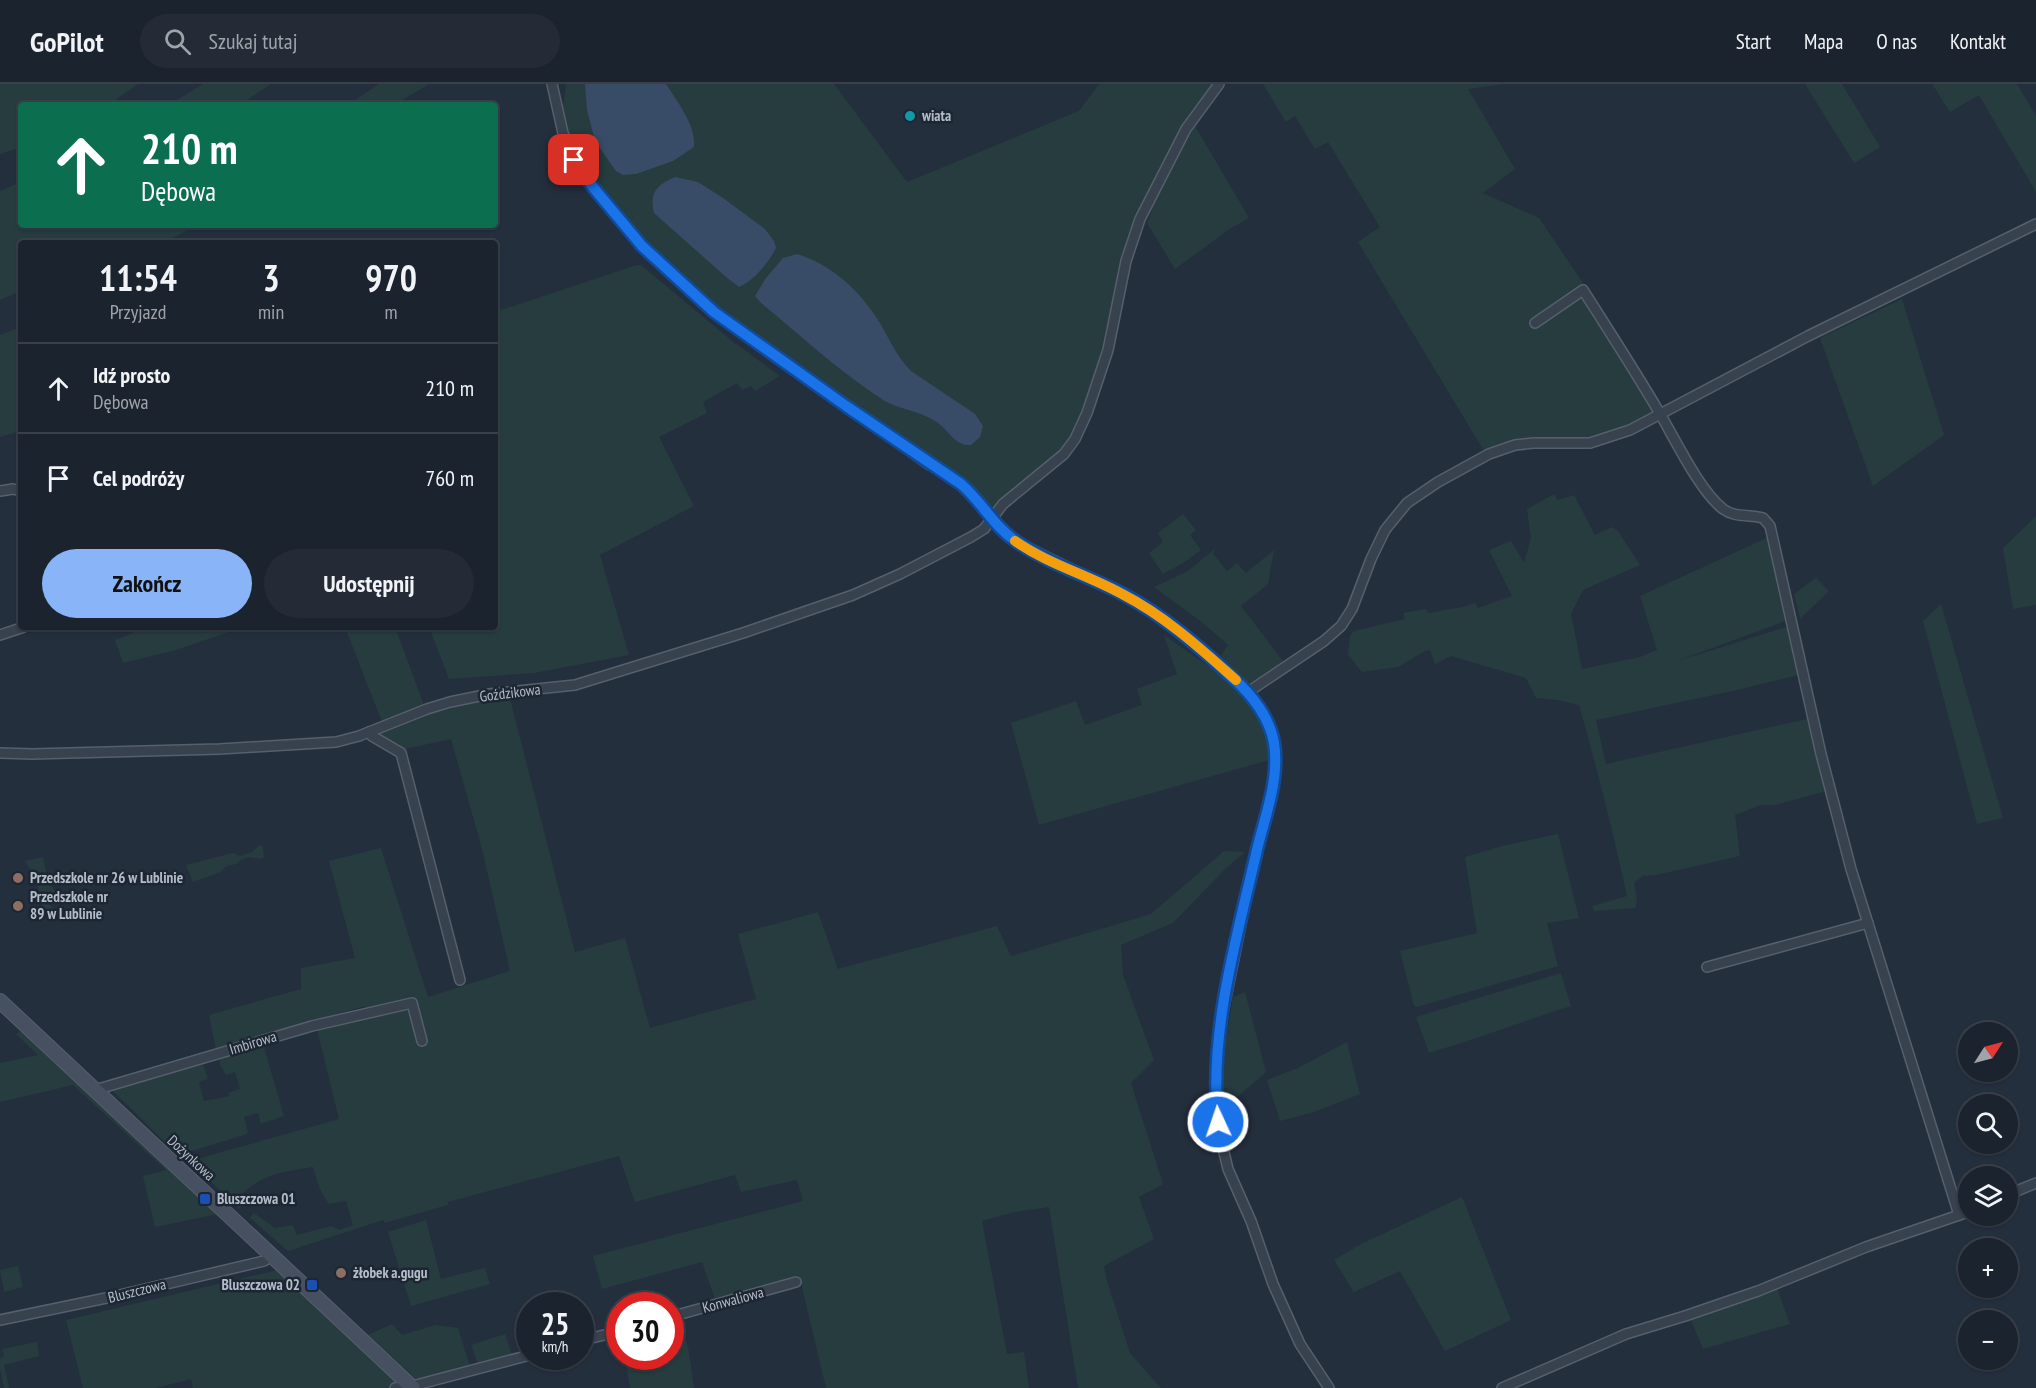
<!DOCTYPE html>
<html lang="pl">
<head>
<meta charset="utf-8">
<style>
  :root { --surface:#1b232e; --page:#242b36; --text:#f1f3f6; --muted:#a0a4aa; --line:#39404a; --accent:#8ab4f8 }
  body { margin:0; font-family:"PT Sans Narrow",sans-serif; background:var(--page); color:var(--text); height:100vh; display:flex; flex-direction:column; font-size:22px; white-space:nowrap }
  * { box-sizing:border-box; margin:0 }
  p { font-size:20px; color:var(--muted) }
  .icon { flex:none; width:33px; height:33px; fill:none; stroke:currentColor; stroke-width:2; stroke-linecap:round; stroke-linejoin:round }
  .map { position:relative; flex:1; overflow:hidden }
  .panel { position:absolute; left:18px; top:156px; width:480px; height:390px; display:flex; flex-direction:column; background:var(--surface); border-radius:6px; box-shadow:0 2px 4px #0004,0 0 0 2px var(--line) }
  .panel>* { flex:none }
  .top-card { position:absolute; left:18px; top:18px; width:480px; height:126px; border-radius:6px; box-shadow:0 2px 4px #0004,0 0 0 2px var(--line); background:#0b6e4f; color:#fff; overflow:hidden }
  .needle { width:39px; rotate:54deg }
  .fabs { position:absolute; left:1958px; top:938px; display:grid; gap:12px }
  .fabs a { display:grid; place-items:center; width:60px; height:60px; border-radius:50%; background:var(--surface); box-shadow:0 2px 4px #0004,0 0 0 2px var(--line); font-size:30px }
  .speed { position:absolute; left:516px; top:1208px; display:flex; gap:12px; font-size:30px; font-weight:700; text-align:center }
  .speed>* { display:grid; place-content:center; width:78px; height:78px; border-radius:50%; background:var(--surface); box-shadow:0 2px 4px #0004,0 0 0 2px var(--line); line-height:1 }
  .speed small { font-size:15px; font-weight:400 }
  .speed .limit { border:9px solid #d22; background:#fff; color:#111 }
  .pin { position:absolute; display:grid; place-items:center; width:51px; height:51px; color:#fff; margin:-26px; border-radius:12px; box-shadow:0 3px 9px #0006 }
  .me { position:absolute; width:66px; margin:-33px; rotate:357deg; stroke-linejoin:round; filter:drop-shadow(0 0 4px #0008) }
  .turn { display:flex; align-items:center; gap:21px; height:126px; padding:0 24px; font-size:27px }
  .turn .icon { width:78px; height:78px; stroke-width:2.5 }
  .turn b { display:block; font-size:42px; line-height:51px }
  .eta { display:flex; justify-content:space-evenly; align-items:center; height:102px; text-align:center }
  .eta b { font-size:36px; font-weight:600; line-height:42px }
  .action { display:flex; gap:12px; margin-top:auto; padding:12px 24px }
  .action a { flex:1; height:69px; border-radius:36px; background:var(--accent); color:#111; font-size:24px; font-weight:600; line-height:69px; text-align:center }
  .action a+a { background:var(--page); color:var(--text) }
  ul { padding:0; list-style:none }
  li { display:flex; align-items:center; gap:18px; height:90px; padding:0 24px; border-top:2px solid var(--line) }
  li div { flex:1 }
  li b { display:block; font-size:22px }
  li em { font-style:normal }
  header { display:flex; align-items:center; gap:36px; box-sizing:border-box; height:84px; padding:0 30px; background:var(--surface); border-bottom:2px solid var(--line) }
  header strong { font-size:28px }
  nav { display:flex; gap:33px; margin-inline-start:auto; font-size:21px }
  .search { width:420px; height:54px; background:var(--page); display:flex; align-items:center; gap:15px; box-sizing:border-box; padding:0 21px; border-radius:33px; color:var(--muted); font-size:22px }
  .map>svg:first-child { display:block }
</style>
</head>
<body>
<header>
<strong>GoPilot</strong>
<div class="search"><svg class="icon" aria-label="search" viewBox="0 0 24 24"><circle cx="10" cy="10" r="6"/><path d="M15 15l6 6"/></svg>Szukaj tutaj</div>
<nav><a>Start</a><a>Mapa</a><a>O nas</a><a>Kontakt</a></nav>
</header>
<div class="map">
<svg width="2036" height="1304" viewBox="0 0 2036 1304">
  <rect width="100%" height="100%" fill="#242f3e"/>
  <g fill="#263c3f">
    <path d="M0,0h138l-30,21h-87v42l-21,7z"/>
    <path d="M203,0h68l-32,21h-70z"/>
    <path d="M379,0h50l-35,21h-46z"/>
    <path d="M566,0h268l73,98 172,-71 20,-27h118l-18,26 -59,109 -20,79 -45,141 -50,48 -36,24 -22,-21 -120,-83 -191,-143 -80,-108 -10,-24 -3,-24z"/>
    <path d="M1263,0h242l-37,5 47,80 -32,24 56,25 48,71 74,120 -50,25 -29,7 -53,-2 -16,2 -29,10 -126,-209 22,-15 -52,-85 -13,7 -20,-33 -9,6z"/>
    <path d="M1805,0h37l38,63 -26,16z"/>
    <path d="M1932,0h85l19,32v76l-57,-97 -29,17z"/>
    <path d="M1195,42l54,92 -18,10 -56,41 -28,-46 11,-29z"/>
    <path d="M21,98v43h177l-35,18h-142v48l-21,9v-109z"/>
    <path d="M637,181h4l90,75 49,36 -25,15 -4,-5 -9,4 -5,-7 -34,19 4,11 -48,24 35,69 -94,49 29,100 -95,18 -85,6 -20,-52h66v-315z"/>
    <path d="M1902,215l42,136 -71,51 -53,-148z"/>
    <path d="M21,243v104l-21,6v-102z"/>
    <path d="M1554,410l4,6 16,-5 21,40 17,-8 6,4 22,34 -57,25 -12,24 11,55 58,-12 17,-7 -17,-54 131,-60 17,84 -111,41 113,-35 9,49 -62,15 -141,30 10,44 201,-45 19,72 -51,14h-14l-26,10 5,41 -84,19 -13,1 -9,7 3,17 -2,8 -41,3 -2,-5 35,-10c-14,-64 -30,-128 -48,-191l-21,-5 -22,-2 -10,-20 -75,-22 -16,8 -5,-14 -5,1 -27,16 -36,5 -14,-17 2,-19 4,-5 51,-12 -2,-6 22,-4 4,4 33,-6 13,-4 3,5 34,-12 -23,-46 22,-9 13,22 7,-25 -4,-29z"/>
    <path d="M1183,430l13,16 -6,5 11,15 -18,13 -20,11 -14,-21 14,-11 -5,-9z"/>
    <path d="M2036,432v89l-23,4 -10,-61z"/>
    <path d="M1216,464l-3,6 14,17 10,-8 9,10 28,-23 -6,34 -27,22 42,55 -12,10 -16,10 -7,2 -27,-27 7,-11 -29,-25 -45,-33 34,-16z"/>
    <path d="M1816,494l13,13 -29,28 -6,-25z"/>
    <path d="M1941,520l62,214 -26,6 -54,-203z"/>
    <path d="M133,543h111l-68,23 -53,13 -8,-23 19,-7z"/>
    <path d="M345,543h50l29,78 -42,17z"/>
    <path d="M1164,551c37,27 89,55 103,102 2,7 2,16 2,23l-230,65 -28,-102 65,-22 9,24 57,-20 -5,-16 40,-15z"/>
    <path d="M509,611l66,257 50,-14 25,90 106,-29 -18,-65 80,-22 20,57 159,-43 14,30 140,-42 73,-63 21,1 -19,16 -53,55 -52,22 2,30 31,85 -23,23 32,101 -24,13 15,42 -50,27 2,12 24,75 31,35h-83l-29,-181 -35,5 -32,9 25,133 17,-2 5,36h-203l-27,-113 -84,24 -13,-37 -100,27 -9,-33 210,-55 -6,-21 -56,12 -6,-17 -100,27 -16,-46 -171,46v3l-64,18v-3l-4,1 -92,30 -38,-33 4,-5 21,15 18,-3 4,10 34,-9 8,4 14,-5 -7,-24 -17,3c-9,-12 -12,-22 -16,-37 -30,5 -49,6 -72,28l5,6 -7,8 -49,-48 149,-42 -22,-89 51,-15 -3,-9 -149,44 -7,-35 92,-26v-21l54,-10 -26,-97 52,-13 47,149 82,-26 -29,-126 -30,-106 -50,11 -24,-16 61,-25z"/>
    <path d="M1558,750l21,84 -32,5 11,43 -141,41 -3,-1 -14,-55 77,-18 -12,-76 41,-12z"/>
    <path d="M259,761l4,2 1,10 -3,2 -12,-2 -8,3 -5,4 -10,2 -5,6 -28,10 -7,-17 47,-12 7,3 12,-4z"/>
    <path d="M43,773c4,18 5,35 25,43l-1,2 -12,-6 -8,5 6,8 -9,4 -8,-34 -11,-18z"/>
    <path d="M1561,889l10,33c-48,15 -94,33 -142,47l-13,-36z"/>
    <path d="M1245,908l21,80 -40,35 -3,-2 -2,-36 12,-72z"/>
    <path d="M22,947l196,183 -63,13 -12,-51 23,-6 -93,-85 -73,17v-39l38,-8 -22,-21z"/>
    <path d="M1347,958l13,52 -46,18 -34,9 -13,-41 31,-12z"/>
    <path d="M263,960l21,72 -23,8 -3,-11 -14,4 4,16 -7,3 -63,19 -66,-65 91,-26 5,15 -9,3 5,19 26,-5 -2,-3 12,-4 -5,-17 -9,3 -7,-12 2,-5z"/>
    <path d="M1462,1113l49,123 -66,31 -45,-80 -48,22 1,-2 -19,-31 27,-16z"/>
    <path d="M426,1136l15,59 44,-11 5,16 -79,22 -23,-74z"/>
    <path d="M18,1182l5,21 -19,5 -4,-22z"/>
    <path d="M277,1186l124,115 -16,3h-192l-2,-9 -35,9h-73l-17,-68z"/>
    <path d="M1777,1204l13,36 -87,25 -12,-29z"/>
    <path d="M671,1239l7,1c12,14 13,46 16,64h-64l-5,-32h45z"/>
    <path d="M392,1240l10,11 33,-10 23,3 12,39 -47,13 -8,-2 -47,-43z"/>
    <path d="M505,1250l7,21 -34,9 -7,-19z"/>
    <path d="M37,1258l2,14 -35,9 5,23h-5l-4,-19v-11l4,-2 -2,-7z"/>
  </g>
  <g fill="#394c67">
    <path d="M585,0h81c12,19 30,41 28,63l-21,14 -37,13 -13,1 -7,-4 -21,-30 -8,-31z"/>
    <path d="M675,93l23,5 25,16 42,31 9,12 2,7c-8,15 -21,32 -37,39l-13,-10 -72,-64c-5,-21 3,-28 21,-36z"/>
    <path d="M797,170c33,10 60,34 79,63 12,18 19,38 35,54l64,43 8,12 -3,11 -9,8c-16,1 -21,-13 -33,-22 -16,-12 -38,-13 -55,-23 -44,-29 -83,-65 -123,-98l-5,-6 11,-18 17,-20z"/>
  </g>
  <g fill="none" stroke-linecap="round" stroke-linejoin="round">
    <path stroke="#394c67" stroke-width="3" d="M863,339l64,46"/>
    <defs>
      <g id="street">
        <path d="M552,0l11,49 15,33 14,20 34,42 34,36 71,61 230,159 15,14 23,28 21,18 104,51 44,27 73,63 20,27 9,17 5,20 -1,30 -22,91 -32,157 -4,42 1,45 4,26 7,29 23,52 22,63 27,60 29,44"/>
        <path d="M1535,239l48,-33c26,41 52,81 76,122 16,27 40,78 64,97 12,9 26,5 40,9l7,8 51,228 30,115 108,346"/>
        <path d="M0,407l13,-2 8,2"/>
        <path d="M0,551l24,-8"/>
        <path d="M1248,608l76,-51 17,-15 11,-17 19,-50 14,-29 22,-27 31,-21 51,-28 26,-9 19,-2h56l40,-13 178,-94 228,-112"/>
        <path d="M369,648l3,4 29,17 59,227"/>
        <path d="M0,669l32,1 188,-5 116,-7 23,-6 68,-27 23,-7 39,-8 86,-9 168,-52 110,-38 47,-21 71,-37 13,-8 19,-25 61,-50 11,-15 12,-26 21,-63 18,-89 14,-42 46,-90 33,-45"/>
        <path d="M1707,883l161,-44"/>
        <path d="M95,1006l217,-64 100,-23 10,38"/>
        <path d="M2007,1111l29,-12"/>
        <path d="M670,1233l126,-35"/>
        <path d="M0,1236l111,-23 153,-36 8,-5"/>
        <path d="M580,1257l40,-10"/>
        <path d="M395,1304l21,-3 114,-30"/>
        <path d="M1502,1304l124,-54 59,-18 73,-25 108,-44 102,-35"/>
      </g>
      <path id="secondary" d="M0,917l413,387"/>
    </defs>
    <use href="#street" stroke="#565f6c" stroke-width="12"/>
    <use href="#secondary" stroke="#565f6c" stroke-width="16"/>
    <use href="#street" stroke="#38414e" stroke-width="9"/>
    <use href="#secondary" stroke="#465061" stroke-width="14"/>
  </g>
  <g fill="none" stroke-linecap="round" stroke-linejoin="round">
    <defs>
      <path id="route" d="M574,76l18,26 50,60 72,66 132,94 115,78c21,18 33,43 56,58 33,22 71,34 106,52 41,22 77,53 111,85 18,16 36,39 40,64 6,38 -10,75 -18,111 -20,87 -47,178 -38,268"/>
    </defs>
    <use href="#route" stroke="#114b97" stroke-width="15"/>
    <use href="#route" stroke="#1a73e8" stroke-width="10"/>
    <path stroke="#f59e0b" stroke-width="10" d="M1015,457c33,23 73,34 107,53 43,22 78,54 114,86"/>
  </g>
  <circle fill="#0f9aa8" stroke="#1d2633" stroke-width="2" cx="910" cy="32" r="6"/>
  <g fill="#8d6e63" stroke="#1d2633" stroke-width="2">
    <circle cx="18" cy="794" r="6"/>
    <circle cx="18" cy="822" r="6"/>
    <circle cx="341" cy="1189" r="6"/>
  </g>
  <g fill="#1a4fb4" stroke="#1d2633" stroke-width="2">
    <rect x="199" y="1109" width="12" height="12" rx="3"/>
    <rect x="306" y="1195" width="12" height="12" rx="3"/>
  </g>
  <g text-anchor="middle" stroke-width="5" stroke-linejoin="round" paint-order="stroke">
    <g font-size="15" font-weight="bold" fill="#b4bcc9" stroke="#1d2633" text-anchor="start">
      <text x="922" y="37">wiata</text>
      <text x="30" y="799">Przedszkole nr 26 w Lublinie</text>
      <text x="30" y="818">Przedszkole nr<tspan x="30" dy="17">89 w Lublinie</tspan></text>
      <text x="217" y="1120">Bluszczowa 01</text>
      <text x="353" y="1194">żłobek a.gugu</text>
      <text x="300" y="1206" text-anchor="end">Bluszczowa 02</text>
    </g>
    <g font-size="15" fill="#b4bcc9" stroke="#1d2633">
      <text transform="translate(510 609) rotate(-7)" y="5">Goździkowa</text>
      <text transform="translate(253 959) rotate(-17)" y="5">Imbirowa</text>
      <text transform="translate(191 1074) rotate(43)" y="5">Dożynkowa</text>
      <text transform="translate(137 1207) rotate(-14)" y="5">Bluszczowa</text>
      <text transform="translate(733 1216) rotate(-15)" y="5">Konwaliowa</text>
    </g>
  </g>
</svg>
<div class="fabs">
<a><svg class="needle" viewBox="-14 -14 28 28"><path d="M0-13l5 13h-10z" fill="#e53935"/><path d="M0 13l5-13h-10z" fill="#a0a4aa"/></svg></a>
<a><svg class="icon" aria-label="search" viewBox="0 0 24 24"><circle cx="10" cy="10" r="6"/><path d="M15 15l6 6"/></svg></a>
<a><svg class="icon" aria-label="layers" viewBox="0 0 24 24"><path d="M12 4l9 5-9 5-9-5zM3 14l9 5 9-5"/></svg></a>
<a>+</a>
<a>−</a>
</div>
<div class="speed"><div>25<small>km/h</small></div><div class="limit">30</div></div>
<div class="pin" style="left:574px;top:76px;background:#d93025"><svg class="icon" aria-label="arrive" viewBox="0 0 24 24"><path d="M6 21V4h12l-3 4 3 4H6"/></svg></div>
<svg class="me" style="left:1218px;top:1038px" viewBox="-20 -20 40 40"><circle r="17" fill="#1a73e8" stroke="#fff" stroke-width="3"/><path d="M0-11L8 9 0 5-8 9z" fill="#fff"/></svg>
<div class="top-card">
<div class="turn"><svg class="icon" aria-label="ahead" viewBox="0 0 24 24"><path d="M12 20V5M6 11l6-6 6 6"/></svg><div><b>210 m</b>Dębowa</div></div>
</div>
<section class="panel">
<div class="eta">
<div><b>11:54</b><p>Przyjazd</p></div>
<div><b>3</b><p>min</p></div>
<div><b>970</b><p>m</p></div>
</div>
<ul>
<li><svg class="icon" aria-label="ahead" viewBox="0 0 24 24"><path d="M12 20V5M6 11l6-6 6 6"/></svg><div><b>Idź prosto</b><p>Dębowa</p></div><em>210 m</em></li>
<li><svg class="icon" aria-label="arrive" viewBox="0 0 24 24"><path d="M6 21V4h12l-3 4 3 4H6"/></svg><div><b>Cel podróży</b></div><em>760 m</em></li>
</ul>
<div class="action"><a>Zakończ</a><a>Udostępnij</a></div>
</section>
</div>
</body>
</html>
